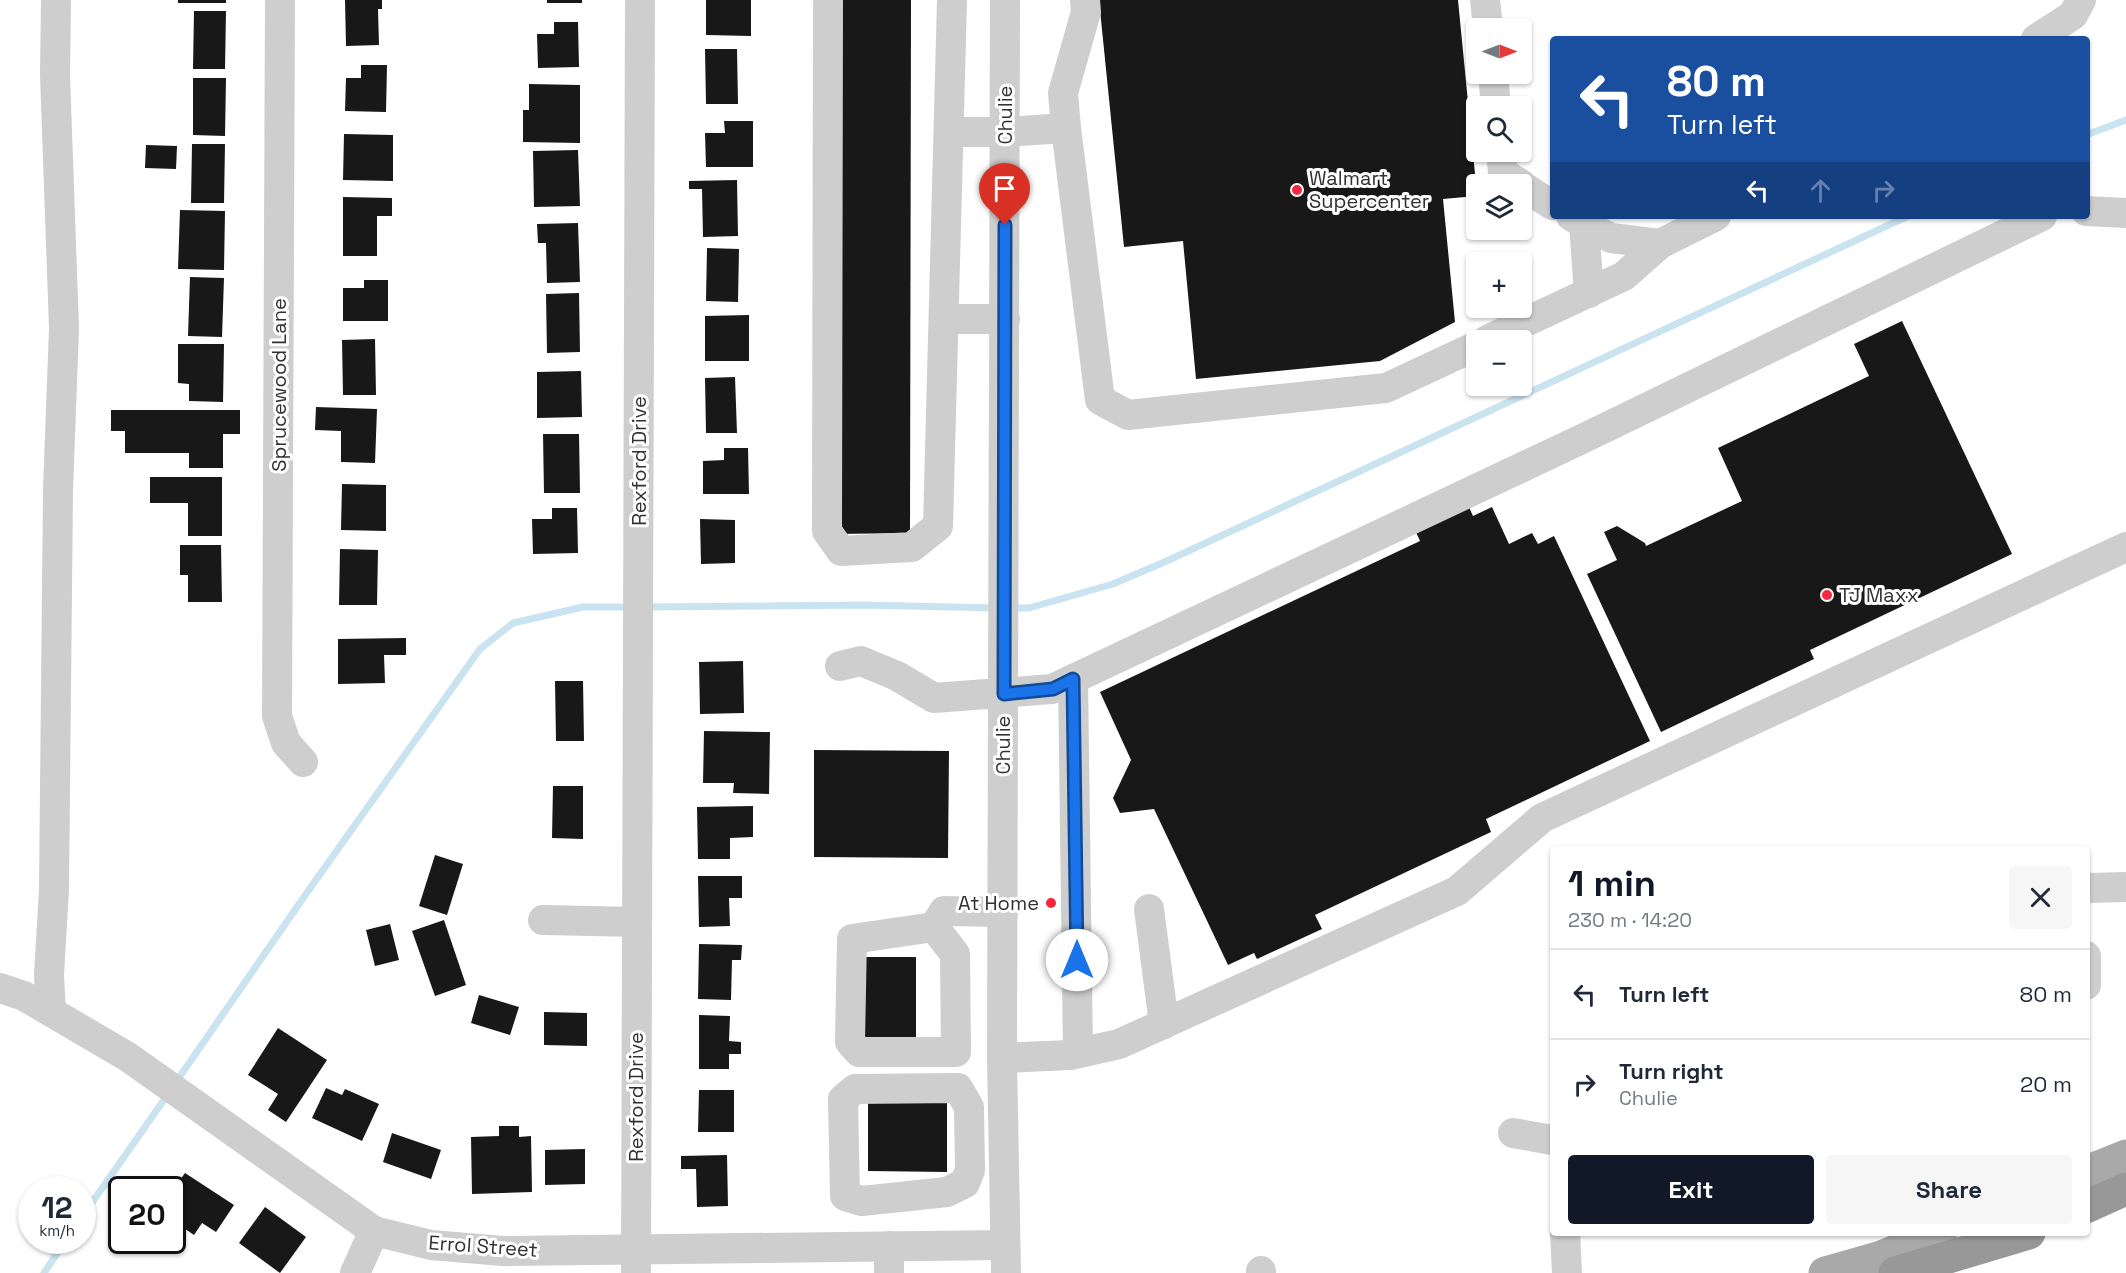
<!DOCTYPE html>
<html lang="en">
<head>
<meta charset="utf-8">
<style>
  :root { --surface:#fff; --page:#f6f6f7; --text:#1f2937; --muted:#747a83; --line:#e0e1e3; --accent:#111827 }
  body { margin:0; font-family:"Space Grotesk",sans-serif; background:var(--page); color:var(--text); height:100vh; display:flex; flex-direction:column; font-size:22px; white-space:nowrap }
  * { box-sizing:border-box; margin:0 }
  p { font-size:20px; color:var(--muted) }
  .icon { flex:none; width:33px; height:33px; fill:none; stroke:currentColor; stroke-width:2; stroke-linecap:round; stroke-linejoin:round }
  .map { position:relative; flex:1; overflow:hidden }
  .drawer { position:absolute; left:1550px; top:846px; width:540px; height:390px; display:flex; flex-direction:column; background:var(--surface); border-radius:6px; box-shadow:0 2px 4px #0004 }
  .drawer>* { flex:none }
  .top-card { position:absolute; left:1550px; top:36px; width:540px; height:183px; border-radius:6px; box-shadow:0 2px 4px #0004; background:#1a4fa0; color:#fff; overflow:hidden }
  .needle { width:39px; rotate:90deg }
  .controls { position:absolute; left:1466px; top:18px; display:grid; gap:12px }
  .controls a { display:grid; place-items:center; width:66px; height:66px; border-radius:6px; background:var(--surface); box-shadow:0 2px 4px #0004; font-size:30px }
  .speed { position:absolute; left:18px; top:1176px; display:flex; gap:12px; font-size:30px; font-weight:700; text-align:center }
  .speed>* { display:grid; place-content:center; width:78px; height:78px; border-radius:50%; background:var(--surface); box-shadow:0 2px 4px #0004; line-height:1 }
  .speed small { font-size:15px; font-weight:400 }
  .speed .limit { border:3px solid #111; border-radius:9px; background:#fff; color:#111 }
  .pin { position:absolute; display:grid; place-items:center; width:51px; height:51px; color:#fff; margin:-62px -26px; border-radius:50% 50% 50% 0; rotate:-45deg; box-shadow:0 0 6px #0007 }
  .pin .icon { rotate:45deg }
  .me { position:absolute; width:66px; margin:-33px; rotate:0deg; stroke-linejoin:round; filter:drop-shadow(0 0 4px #0008) }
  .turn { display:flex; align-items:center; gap:21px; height:126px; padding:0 18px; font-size:27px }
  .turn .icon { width:78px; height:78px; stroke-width:2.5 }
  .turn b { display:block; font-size:42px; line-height:51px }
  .lanes { display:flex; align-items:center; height:57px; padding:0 18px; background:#0003; justify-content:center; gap:30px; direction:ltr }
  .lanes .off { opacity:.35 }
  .round { display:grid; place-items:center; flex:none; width:63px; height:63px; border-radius:6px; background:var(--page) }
  .head { display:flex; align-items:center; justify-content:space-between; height:102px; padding:0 18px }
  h1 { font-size:36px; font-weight:600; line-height:45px; color:var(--accent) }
  .action { display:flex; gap:12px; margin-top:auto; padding:12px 18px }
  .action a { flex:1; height:69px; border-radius:6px; background:var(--accent); color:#fff; font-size:24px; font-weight:600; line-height:69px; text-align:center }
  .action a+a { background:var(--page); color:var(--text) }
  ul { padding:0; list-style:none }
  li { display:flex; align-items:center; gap:18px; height:90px; padding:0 18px; border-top:2px solid var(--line) }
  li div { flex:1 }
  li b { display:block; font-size:22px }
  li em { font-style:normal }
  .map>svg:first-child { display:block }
</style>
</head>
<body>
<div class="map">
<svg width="2126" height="1273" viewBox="0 0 2126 1273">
  <rect width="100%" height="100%" fill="#fff"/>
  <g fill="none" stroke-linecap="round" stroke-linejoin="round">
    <g stroke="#c9e3f0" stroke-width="7">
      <path d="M2086,135l40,-15"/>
      <path d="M645,607l218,-2 134,3"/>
      <path d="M1011,608h18l84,-24 56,-24 739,-344"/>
      <path d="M176,1082l130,-188 174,-245 33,-26 70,-16h48"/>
      <path d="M82,1217l86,-123"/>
      <path d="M44,1273l22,-33"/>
    </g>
  </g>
  <g fill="#181818">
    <rect x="178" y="0" width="48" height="3"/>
    <path d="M345,0h37v9h-4l1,36 -33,1z"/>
    <rect x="547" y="0" width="35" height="3"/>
    <path d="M706,0h45v36l-45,-1z"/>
    <path d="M838,0h73l-1,533 -74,1z"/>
    <path d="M1099,0h359l18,184v12l-33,3 12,123 -75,39 -184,18 -13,-138 -59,6z"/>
    <path d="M194,11h32l-1,58h-32z"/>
    <path d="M554,22h24l1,45 -41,1 -1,-34h17z"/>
    <path d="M705,49h32l1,55h-32z"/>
    <path d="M361,65h26l-1,47 -41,-1 1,-33h15z"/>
    <path d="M193,78h33l-1,58 -32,-1z"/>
    <path d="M529,84l51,1v58l-57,-1v-32h6z"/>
    <path d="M724,121h29v46h-47l-1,-34h20z"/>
    <path d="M344,134l49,1v46l-50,-1z"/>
    <path d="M192,144h33l-1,59h-33z"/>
    <path d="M146,145l31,1 -1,23 -31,-1z"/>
    <path d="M578,150l2,56 -46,1 -1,-56z"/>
    <path d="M737,180l1,56 -35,1 -1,-48h-13v-8z"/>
    <path d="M343,197l49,1v18h-15v40h-34z"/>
    <path d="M180,210l45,1 -1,59 -46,-1z"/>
    <path d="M578,223l2,59 -33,1 -1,-40h-8l-1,-19z"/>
    <path d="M707,248l32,1 -1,53 -32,-1z"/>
    <path d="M190,277l34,1 -2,59 -34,-1z"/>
    <path d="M364,280h24v41h-45v-33h21z"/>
    <path d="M579,293l1,59 -33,1 -1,-59z"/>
    <path d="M749,315v46h-44v-45z"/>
    <path d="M1902,321l110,233 -202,96 4,9 -153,73 -74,-158 30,-14 -13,-28 13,-6 28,17 1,3 96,-45 -24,-53 151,-72 -15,-32z"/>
    <path d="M375,339l1,56h-33l-1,-55z"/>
    <path d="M178,344h46l-1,58 -34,-1v-17l-11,-1z"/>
    <path d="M581,371l1,46 -45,1v-46z"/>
    <path d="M735,377l2,56h-31l-1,-55z"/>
    <path d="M316,407l61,2 -2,54 -34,-1v-31l-26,-1z"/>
    <path d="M111,410h129v24h-17v34h-34v-15h-64v-22h-14z"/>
    <path d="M543,434h36l1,59h-36z"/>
    <path d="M724,448h24l1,46h-46v-33l21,-1z"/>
    <path d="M150,477h72v59h-34v-33h-38z"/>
    <path d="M342,484l44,1v46l-45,-1z"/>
    <path d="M1468,505l5,11 19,-9 17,37 23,-11 6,11 16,-8 96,205 -164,78 5,13 -176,83 7,14 -65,30 -3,-6 -26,12 -74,-156 -34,4 -7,-15 18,-38 -31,-68 320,-151 -5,-11z"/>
    <path d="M552,508h25l1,45 -45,1 -1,-35h20z"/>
    <path d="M700,519l35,1v43l-34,1z"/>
    <path d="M180,545h41l1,57h-34v-27h-8z"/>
    <path d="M340,549l38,1 -1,55h-38z"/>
    <path d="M406,638v17h-22l1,28 -47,1v-45z"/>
    <path d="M743,661l1,52 -44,1 -1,-52z"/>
    <path d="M555,681h28l1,60h-28z"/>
    <path d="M704,731l66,1 -1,62 -36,-1 1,-10h-31z"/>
    <path d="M814,750l135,1 -1,107 -134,-1z"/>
    <path d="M553,786h30v53l-31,-1z"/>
    <path d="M753,806v31l-23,1v21h-32l-1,-52z"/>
    <path d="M435,855l28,9 -16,51 -28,-9z"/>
    <path d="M698,876h44v22h-13l1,28 -31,1z"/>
    <path d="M444,920l22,65 -31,11 -23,-65z"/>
    <path d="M390,924l9,36 -24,6 -9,-36z"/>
    <path d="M699,944l43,1 -1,15h-9l-1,40 -33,-1z"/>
    <path d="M862,957h54v87h-55z"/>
    <path d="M479,995l40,12 -9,28 -39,-12z"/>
    <path d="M544,1012l43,1v33l-43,-1z"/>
    <path d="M699,1015l31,1 -1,25 12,1v12h-12v15h-30z"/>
    <path d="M278,1028l49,32 -41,62 -18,-12 10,-16 -30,-19z"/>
    <path d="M326,1088l16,7 3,-6 34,15 -17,37 -50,-23z"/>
    <path d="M699,1090h35v42h-36z"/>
    <path d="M868,1102h79v70l-79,-1z"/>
    <path d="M499,1126h20v11l12,-1 1,56 -60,2 -1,-57 28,-1z"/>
    <path d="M392,1133l49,17 -10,29 -48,-17z"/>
    <path d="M585,1149v35l-40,1v-35z"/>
    <path d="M727,1155l1,51 -31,1 -1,-38h-15v-13z"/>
    <path d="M185,1173l49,32 -18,27 -14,-9 -8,12 -22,-15v-29z"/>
    <path d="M265,1207l41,30 -26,36 -41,-30z"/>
  </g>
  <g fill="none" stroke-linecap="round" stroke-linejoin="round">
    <g stroke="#cecece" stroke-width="30">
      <path d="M280,0l-3,716 9,27 17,19"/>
      <path d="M828,0l-1,531 14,20 71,-4 26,-21 14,-526"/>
      <path d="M1005,0l-3,1058 4,215"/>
      <path d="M1485,0l3,28"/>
      <path d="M2036,39l37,-24 8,-15"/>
      <path d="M1493,74l3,32"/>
      <path d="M1066,128l-3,-35 23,-81 -1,-12"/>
      <path d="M949,132h57l60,-4 34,272 28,15 258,-27 90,-42"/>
      <path d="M1501,152l2,21 18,11"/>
      <path d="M1521,185l31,20"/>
      <path d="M2086,211l40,2"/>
      <path d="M1571,216l13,8 5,69"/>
      <path d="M1584,224l27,14 49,6"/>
      <path d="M944,319h61"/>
      <path d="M1487,340l137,-64 36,-32 56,-28"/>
      <path d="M840,666l21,-5 36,15 37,22 118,-9 530,-250 460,-223"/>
      <path d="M1073,679l5,374"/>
      <path d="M2086,888l40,-1"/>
      <path d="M1149,909l15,115"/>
      <path d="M543,920l94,2"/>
      <path d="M934,927l-82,12 -2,103 9,10h97l-1,-98 -21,-27 10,-16 59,1"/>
      <path d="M2086,956v29"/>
      <path d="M0,988l24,8 104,61 246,174 57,14 72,6 501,-6"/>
      <path d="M51,1011l-2,-36 5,-86 4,-399 6,-162 -9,-253 1,-75"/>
      <path d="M1002,1058l68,-3 49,-11 338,-153 85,-73 584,-271"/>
      <path d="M958,1088l11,19 1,63 -5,13 -18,9 -85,9 -17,-5 -2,-97 12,-10z"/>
      <path d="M1513,1133l39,7"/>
      <path d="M1565,1233l2,40"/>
      <path d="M889,1246v27"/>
      <path d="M1261,1271v2"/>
      <path d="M355,1273l19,-42"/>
      <path d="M636,1273l4,-1273"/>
    </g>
    <g stroke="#a9a9a9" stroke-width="33">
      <path d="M2086,1172l40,-16"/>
      <path d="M1825,1273l56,-16 60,-24"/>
    </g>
    <g stroke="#989898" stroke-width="33">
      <path d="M2086,1207l40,-18"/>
      <path d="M1895,1273l134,-40"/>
    </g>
  </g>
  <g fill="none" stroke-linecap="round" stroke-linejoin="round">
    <defs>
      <path id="route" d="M1005,225l-1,469 49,-5 20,-10 4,281"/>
    </defs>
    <use href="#route" stroke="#114b97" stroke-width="15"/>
    <use href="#route" stroke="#1a73e8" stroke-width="10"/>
  </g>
  <g fill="#f62540" stroke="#fff" stroke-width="2">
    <circle cx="1297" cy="190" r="6"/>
    <circle cx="1827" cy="595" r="6"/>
    <circle cx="1051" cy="903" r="6"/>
  </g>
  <g text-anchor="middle" stroke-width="6" stroke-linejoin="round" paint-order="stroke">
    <g font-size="20" fill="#313131" stroke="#fff">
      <text transform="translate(1005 115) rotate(-90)" y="7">Chulie</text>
      <text transform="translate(279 385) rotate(-90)" y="7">Sprucewood Lane</text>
      <text transform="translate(639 461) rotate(-90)" y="7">Rexford Drive</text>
      <text transform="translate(1003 745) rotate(-90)" y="7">Chulie</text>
      <text transform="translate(636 1097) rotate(-90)" y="7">Rexford Drive</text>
      <text transform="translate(483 1246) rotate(4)" y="7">Errol Street</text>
    </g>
    <g font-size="20" fill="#313131" stroke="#fff" text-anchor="start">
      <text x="1309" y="185">Walmart<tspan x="1309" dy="23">Supercenter</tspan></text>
      <text x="1839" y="602">TJ Maxx</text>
      <text x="1039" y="910" text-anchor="end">At Home</text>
    </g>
  </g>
</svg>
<div class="controls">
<a><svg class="needle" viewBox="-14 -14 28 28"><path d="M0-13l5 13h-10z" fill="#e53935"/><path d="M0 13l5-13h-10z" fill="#747a83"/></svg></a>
<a><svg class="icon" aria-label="search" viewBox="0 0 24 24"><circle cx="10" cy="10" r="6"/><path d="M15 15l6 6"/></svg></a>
<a><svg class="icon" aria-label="layers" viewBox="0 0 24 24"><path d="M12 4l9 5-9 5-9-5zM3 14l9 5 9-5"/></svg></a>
<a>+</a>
<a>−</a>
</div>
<div class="speed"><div>12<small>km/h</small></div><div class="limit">20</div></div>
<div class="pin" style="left:1005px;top:225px;background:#d93025"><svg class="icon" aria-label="arrive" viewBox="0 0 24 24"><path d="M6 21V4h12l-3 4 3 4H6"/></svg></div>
<svg class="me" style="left:1077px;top:960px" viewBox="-20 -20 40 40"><circle r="19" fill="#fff"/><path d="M0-13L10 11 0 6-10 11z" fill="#1a73e8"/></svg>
<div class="top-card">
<div class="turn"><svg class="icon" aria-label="left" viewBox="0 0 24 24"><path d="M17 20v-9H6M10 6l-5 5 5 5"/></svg><div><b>80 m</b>Turn left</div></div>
<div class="lanes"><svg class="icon" aria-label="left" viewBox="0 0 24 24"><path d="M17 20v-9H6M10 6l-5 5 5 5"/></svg><svg class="icon off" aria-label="ahead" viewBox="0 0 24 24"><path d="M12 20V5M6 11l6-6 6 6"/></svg><svg class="icon off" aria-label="right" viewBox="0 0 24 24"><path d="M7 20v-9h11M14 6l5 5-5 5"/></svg></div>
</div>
<section class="drawer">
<div class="head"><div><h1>1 min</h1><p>230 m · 14:20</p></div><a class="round"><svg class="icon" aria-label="close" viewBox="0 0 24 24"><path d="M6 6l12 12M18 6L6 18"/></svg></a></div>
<ul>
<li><svg class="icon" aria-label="left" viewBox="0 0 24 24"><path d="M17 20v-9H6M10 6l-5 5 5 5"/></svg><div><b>Turn left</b></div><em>80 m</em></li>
<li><svg class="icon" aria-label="right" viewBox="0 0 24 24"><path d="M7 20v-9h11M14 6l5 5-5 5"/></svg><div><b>Turn right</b><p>Chulie</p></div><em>20 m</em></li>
</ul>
<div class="action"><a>Exit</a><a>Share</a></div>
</section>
</div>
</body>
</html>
